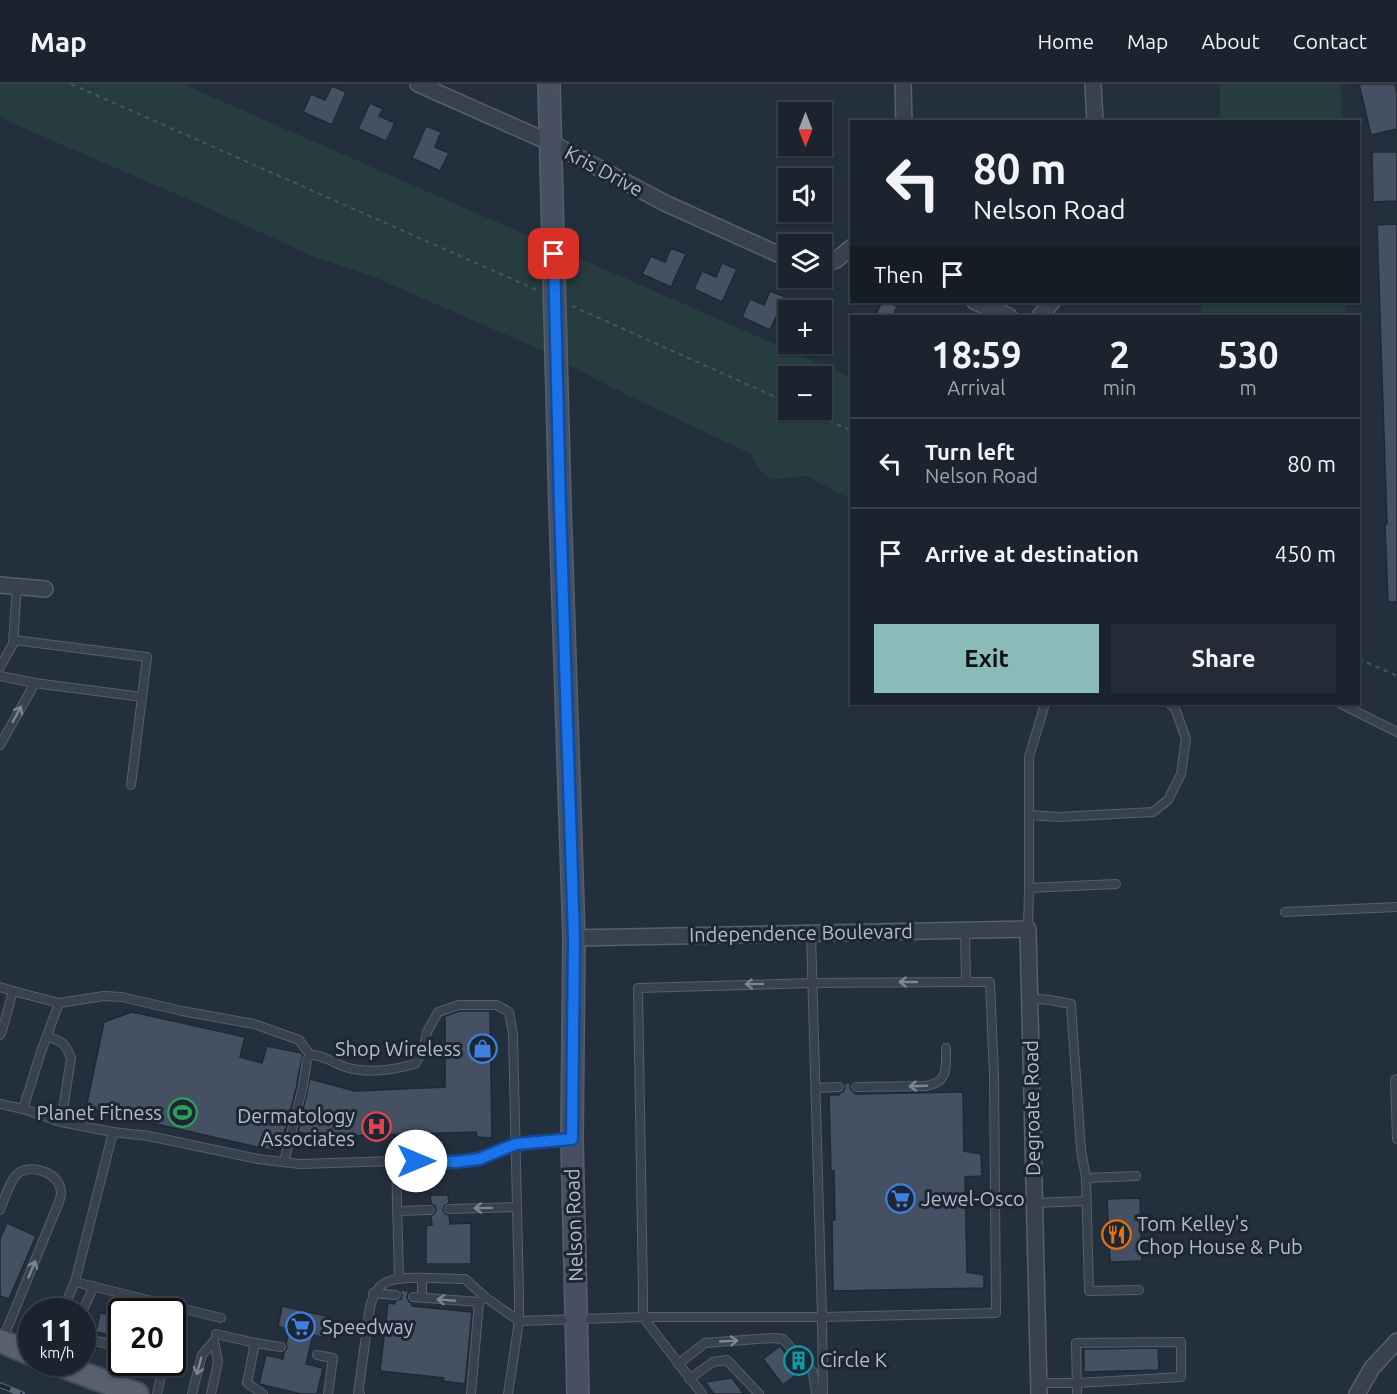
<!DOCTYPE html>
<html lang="en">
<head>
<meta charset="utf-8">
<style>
  :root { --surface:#1b232e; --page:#242b36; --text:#f1f3f6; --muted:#a0a4aa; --line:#39404a; --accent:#8bbbb9 }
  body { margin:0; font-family:Ubuntu,sans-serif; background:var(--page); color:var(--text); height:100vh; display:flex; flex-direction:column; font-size:22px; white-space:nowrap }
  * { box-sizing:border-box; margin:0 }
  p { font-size:20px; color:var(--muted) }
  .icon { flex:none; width:33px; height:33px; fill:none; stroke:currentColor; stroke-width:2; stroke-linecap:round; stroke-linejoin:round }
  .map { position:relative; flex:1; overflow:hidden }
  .panel { position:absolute; left:850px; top:231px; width:510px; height:390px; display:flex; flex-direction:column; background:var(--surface); border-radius:0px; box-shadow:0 2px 4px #0004,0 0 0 2px var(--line) }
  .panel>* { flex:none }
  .hud { position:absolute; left:850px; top:36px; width:510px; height:183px; border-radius:0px; box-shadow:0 2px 4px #0004,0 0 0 2px var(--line); background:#1b232e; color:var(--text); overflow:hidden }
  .needle { width:39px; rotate:180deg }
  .fabs { position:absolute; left:778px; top:18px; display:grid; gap:12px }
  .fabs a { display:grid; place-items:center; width:54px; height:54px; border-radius:0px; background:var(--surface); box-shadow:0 2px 4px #0004,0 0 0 2px var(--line); font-size:30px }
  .speed { position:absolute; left:18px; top:1214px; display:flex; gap:12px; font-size:30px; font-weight:700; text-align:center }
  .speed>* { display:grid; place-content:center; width:78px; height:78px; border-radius:50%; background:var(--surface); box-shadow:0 2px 4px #0004,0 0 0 2px var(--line); line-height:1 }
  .speed small { font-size:15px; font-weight:400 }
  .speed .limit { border:3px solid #111; border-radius:9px; background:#fff; color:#111 }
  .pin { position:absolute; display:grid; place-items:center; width:51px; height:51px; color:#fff; margin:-26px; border-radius:12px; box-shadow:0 3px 9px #0006 }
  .me { position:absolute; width:66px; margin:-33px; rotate:90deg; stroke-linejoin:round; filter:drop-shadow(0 0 4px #0008) }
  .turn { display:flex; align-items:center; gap:21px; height:126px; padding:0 24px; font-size:27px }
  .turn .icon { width:78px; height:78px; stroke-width:2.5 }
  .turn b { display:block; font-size:42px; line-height:51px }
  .then { display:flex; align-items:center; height:57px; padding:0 24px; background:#0003; gap:12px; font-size:22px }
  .eta { display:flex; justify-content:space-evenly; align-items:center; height:102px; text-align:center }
  .eta b { font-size:36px; font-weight:600; line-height:42px }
  .cta { display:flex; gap:12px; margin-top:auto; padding:12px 24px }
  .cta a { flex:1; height:69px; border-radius:0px; background:var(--accent); color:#111; font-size:24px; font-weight:600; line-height:69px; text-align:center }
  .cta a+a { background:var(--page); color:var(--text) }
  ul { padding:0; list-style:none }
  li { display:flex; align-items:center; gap:18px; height:90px; padding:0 24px; border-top:2px solid var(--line) }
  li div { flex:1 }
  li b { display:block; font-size:22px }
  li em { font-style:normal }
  header { display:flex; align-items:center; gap:36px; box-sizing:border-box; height:84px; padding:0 30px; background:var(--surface); border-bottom:2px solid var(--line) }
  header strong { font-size:28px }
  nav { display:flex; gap:33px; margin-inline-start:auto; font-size:21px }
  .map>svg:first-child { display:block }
</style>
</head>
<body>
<header>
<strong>Map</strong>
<nav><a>Home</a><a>Map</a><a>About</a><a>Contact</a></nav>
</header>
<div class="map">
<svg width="1397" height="1310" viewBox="0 0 1397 1310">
  <rect width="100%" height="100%" fill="#242f3e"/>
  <g fill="#263c3f" fill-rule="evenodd">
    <path d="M0,0h183l669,294v122l-46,-24 -30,3 -10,-2 -8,-9 -7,-14 -128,-61 -91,-47 -158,-69 -62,-21 -120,-55 -187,-81 -5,-3zM789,292h33v34h-33z"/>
    <path d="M1220,0h121l1,37h-122z"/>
    <path d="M1204,218h142v14h-147z"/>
  </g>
  <g fill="#455162" stroke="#1f2835" stroke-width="1.5">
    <path d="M1359,0h36l2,9v36l-26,6z"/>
    <path d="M332,2l14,6 -14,33 -29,-13 8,-18 14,6z"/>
    <path d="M370,19l13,6 -4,7 16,7 -9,18 -28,-12z"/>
    <path d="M426,42l15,6 -6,15 14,6 -9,18 -28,-13z"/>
    <path d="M1372,68h25v49l-24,1z"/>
    <path d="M1397,140v378h-9l-3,-78h2l-10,-299z"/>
    <path d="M671,164l15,6 -15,33 -29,-13 9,-18 14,6z"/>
    <path d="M722,179l15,6 -15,33 -28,-13 8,-18 14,6z"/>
    <path d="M770,207l15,6 -15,33 -28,-13 8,-18 14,6z"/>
    <path d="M882,218h4l11,4 -4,10h-18z"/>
    <path d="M460,927h30l2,127 -15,-1 -1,-5 -130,4 -1,7 -47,-11 12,-53 45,12 90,-4v-71z"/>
    <path d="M132,928l113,25 -5,20 22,6 5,-17 34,7 2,2 -5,21 -1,9 -11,44h-1l-3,11 -4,-2 -4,13 -188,-43 18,-86z"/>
    <path d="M843,999h9l-2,3 1,4 5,4 107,-2 1,59 17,3 1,22 -17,1 2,95 17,3v13l-151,3 -1,-71h3l-1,-49h-3l-2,-76h10v-2l4,-1 2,-5z"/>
    <path d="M430,1111h18l1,8 -5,3 -1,4 3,4 3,1 1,9 21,-1v41h-45v-38l6,-1 -1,-9 4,-3 1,-3 -1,-4 -4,-2z"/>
    <path d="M1140,1114l2,63 -32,1 -3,-63z"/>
    <path d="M7,1139l29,13 -27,63 -9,-3v-57z"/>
    <path d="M399,1206l13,1 -4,2 -1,4 2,5 3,1v3l60,6 -7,72 -22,-3 1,-3 -64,-7 8,-68 7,1v-3l6,-2 1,-4z"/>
    <path d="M282,1222l48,11 -5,21 -12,-3 -7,29 17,4 -6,26h-16l-42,-10 7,-29 17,4 1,-7 3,-4 -1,-4 3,-15 -11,-2z"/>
    <path d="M100,1229l22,4v20l-26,-5z"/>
    <path d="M780,1262l7,9 1,-1 15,16 -20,15 -20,-26z"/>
    <path d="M1158,1264l1,22 -75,2v-23z"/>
    <path d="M732,1294l12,16h-30l-9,-12z"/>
  </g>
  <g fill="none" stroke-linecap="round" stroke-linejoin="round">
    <defs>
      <g id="lane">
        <path d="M14,556l133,17 -16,128"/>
        <path d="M0,583l13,-23 4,-58"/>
        <path d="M0,592l35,7 107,14"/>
        <path d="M1341,620l56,28"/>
        <path d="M0,661l35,-62"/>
        <path d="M1029,731l30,2 94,-5 15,-12 13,-26 5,-35 -11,-31 -5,-4"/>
        <path d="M1029,804v-131l16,-53"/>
        <path d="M1285,828l112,-5"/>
        <path d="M1028,845l1,-41 87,-4"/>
        <path d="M811,849l11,384 174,-4 -2,-238 -4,-93h-24l-1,-52"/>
        <path d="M0,903l13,4"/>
        <path d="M1029,914l21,2 21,4 10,146 5,28"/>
        <path d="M59,919l45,-7 18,1 60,14 72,13 45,16 11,15"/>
        <path d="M0,951l2,-4 11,-40 46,12 -18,49 -18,57"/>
        <path d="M47,952c15,6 18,6 24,22l-10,64"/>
        <path d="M1397,995l-2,1 2,59"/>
        <path d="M856,1003l70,-1c23,-4 20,-19 20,-38"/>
        <path d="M816,1004l23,-1"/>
        <path d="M0,1020l23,5 38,13 52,10"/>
        <path d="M396,1077l3,118"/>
        <path d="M284,1078l19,-76 4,-26 3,-5c12,-1 24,8 35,12 23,7 47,3 70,-3l8,-13 4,-19 11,-20 21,-7h38l12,7 4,23 6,258v28"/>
        <path d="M1136,1092l-50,2 3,113 50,-1"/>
        <path d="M1034,1119l52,-2"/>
        <path d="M449,1125l68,-2"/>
        <path d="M0,1126c4,-10 11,-33 20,-38 15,-8 41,2 41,21 0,3 -1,6 -2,9l-57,139"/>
        <path d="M397,1127l33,-1"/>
        <path d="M75,1198l146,36"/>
        <path d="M373,1209l23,2"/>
        <path d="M413,1213l66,5 6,-5 34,24"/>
        <path d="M422,1213v-19"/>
        <path d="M62,1227l13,-29 38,-150 36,4 109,23 42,5 96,-3 59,1 24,-3 37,-15 54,-5"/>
        <path d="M82,1228l12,-26"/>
        <path d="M172,1236l3,-13"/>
        <path d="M216,1250l39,9"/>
        <path d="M82,1254l40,9"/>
        <path d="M317,1271l16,3 -5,36"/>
        <path d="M678,1280l27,-21 67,-5 11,1 30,33 3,22"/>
        <path d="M689,1295l24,-17 14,-2 32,34"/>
        <path d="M1038,1299h39l104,-6v-35l-105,1 1,51"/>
        <path d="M157,1310l7,-32"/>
        <path d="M192,1310l10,-39 12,-14"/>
        <path d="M211,1310l7,-32 -4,-21"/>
        <path d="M263,1310l-16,-11 8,-40 26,4"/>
        <path d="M360,1310h-2l12,-87c3,-11 7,-22 19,-26 16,-6 57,-2 76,-2l20,18"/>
        <path d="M471,1310l8,-92"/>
        <path d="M508,1310l11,-73 124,-4h179l1,77"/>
        <path d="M702,1310l-59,-77v-22l-5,-307 175,-5 153,-1"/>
      </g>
      <g id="street">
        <path d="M418,0l133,59 116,61 122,55"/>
        <path d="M903,0l1,38"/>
        <path d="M1093,0l2,38"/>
        <path d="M822,180l14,-4 16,-13"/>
        <path d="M975,218l34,14"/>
        <path d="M1040,232l12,-14"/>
        <path d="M0,501l45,4"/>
        <path d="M574,854l454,-9 11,465"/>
        <path d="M1357,1310l15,-26 25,-27"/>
      </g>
      <path id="secondary" d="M549,0l11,423 14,431 -2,201 6,255"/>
      <g id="primary">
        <path d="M0,1257l32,13"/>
        <path d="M52,1278l85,32"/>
      </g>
    </defs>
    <use href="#lane" stroke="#565f6c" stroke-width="10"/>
    <use href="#street" stroke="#565f6c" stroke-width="18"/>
    <use href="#secondary" stroke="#565f6c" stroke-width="24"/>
    <use href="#primary" stroke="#414a57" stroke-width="26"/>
    <g stroke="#44595c" stroke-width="2" stroke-dasharray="4.5 4.5" stroke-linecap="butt">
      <path d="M71,0l466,206"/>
      <path d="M572,222l217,97"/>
      <path d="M804,326l48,21"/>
      <path d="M1359,575l38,17"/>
    </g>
    <use href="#lane" stroke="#38414e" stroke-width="8"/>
    <use href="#street" stroke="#38414e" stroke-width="15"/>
    <use href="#secondary" stroke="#465061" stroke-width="21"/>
    <use href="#primary" stroke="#56606e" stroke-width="22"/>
    <defs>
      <path id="rail" d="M0,1301l22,9"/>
    </defs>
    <use href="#rail" stroke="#5a6575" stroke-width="6"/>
    <use href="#rail" stroke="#1d2633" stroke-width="4" stroke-dasharray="11" stroke-linecap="butt"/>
  </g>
  <defs><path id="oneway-shaft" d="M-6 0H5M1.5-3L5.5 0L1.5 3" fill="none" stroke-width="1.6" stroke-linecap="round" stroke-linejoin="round" transform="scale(1.5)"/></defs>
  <g stroke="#7c8592">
    <use href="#oneway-shaft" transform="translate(17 630) rotate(-61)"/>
    <use href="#oneway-shaft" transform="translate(908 898) rotate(180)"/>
    <use href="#oneway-shaft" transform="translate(754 900) rotate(179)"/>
    <use href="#oneway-shaft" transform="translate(918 1002) rotate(178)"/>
    <use href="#oneway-shaft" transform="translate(483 1124) rotate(179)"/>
    <use href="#oneway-shaft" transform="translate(32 1185) rotate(-67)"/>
    <use href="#oneway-shaft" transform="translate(446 1216) rotate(-175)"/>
    <use href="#oneway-shaft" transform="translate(729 1257) rotate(-3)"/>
    <use href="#oneway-shaft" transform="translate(199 1282) rotate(105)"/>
  </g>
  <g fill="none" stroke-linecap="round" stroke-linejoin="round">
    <defs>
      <path id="route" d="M416,1077l39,1 24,-3 37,-15 56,-5 2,-201 -14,-431 -6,-253"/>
    </defs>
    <use href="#route" stroke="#114b97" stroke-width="15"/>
    <use href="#route" stroke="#1a73e8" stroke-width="10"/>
  </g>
  <defs>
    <symbol id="shop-ring" viewBox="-11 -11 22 22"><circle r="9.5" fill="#1d2633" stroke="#3f7fe0" stroke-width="1.5"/><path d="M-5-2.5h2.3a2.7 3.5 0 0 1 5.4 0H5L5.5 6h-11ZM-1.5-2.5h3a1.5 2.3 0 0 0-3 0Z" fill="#3f7fe0"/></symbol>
    <symbol id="stadium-ring" viewBox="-11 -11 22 22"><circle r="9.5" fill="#1d2633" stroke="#2e9e5b" stroke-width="1.5"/><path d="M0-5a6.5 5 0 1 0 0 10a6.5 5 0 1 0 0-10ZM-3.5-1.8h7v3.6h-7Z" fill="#2e9e5b"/></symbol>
    <symbol id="hospital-ring" viewBox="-11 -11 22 22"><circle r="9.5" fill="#1d2633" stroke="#e0444e" stroke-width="1.5"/><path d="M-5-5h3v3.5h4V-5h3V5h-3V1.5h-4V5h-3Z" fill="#e0444e"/></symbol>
    <symbol id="supermarket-ring" viewBox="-11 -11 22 22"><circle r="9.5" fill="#1d2633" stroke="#3f7fe0" stroke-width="1.5"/><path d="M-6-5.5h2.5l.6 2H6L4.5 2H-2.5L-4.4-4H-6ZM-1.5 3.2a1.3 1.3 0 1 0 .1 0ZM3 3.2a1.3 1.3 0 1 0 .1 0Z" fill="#3f7fe0"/></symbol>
    <symbol id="restaurant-ring" viewBox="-11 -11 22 22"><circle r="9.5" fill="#1d2633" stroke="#e8710a" stroke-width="1.5"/><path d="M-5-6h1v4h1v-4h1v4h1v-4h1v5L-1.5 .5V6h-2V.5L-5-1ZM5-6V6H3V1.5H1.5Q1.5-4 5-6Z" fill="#e8710a"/></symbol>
    <symbol id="building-ring" viewBox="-11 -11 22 22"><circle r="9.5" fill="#1d2633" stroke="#0f9aa8" stroke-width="1.5"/><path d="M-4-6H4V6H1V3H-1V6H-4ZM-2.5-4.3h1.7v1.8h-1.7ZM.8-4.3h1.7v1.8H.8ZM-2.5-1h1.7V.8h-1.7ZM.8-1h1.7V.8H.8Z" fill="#0f9aa8"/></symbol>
  </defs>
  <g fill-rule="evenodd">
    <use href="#shop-ring" x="466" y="948" width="33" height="33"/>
    <use href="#stadium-ring" x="166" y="1012" width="33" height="33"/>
    <use href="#hospital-ring" x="360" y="1026" width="33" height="33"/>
    <use href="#supermarket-ring" x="884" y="1098" width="33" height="33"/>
    <use href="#restaurant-ring" x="1100" y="1134" width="33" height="33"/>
    <use href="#supermarket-ring" x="284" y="1226" width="33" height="33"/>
    <use href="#building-ring" x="782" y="1260" width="33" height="33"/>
  </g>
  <g text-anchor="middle" stroke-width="6" stroke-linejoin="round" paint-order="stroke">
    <g font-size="20" fill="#b4bcc9" stroke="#1d2633">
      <text transform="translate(604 87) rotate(28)" y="7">Kris Drive</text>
      <text transform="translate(801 849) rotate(-1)" y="7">Independence Boulevard</text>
      <text transform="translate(1032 1024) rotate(-91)" y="7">Degroate Road</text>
      <text transform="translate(574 1141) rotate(-92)" y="7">Nelson Road</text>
    </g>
    <g font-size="20" fill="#b4bcc9" stroke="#1d2633" text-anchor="start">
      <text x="461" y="972" text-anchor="end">Shop Wireless</text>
      <text x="162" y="1036" text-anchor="end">Planet Fitness</text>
      <text x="355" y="1039" text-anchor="end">Dermatology<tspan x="355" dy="23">Associates</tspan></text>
      <text x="921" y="1122">Jewel-Osco</text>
      <text x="1137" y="1147">Tom Kelley's<tspan x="1137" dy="23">Chop House &amp; Pub</tspan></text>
      <text x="322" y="1250">Speedway</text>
      <text x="820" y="1283">Circle K</text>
    </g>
  </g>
</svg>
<div class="fabs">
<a><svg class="needle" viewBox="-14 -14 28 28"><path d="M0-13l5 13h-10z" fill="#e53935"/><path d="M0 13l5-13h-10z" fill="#a0a4aa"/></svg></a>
<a><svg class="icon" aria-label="sound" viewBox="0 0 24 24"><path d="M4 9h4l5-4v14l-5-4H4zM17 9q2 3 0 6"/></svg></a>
<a><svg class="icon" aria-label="layers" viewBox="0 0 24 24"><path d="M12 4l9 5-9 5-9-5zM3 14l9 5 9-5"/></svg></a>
<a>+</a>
<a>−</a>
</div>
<div class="speed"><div>11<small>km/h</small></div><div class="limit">20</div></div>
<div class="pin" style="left:554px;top:170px;background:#d93025"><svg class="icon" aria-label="arrive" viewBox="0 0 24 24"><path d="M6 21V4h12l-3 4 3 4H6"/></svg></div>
<svg class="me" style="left:416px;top:1077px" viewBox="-20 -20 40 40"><circle r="19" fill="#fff"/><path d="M0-13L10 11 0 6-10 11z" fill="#1a73e8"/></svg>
<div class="hud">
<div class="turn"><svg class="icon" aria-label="left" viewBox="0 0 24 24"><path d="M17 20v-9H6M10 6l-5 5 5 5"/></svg><div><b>80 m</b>Nelson Road</div></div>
<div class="then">Then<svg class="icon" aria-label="arrive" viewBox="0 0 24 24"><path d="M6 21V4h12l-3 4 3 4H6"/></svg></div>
</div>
<section class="panel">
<div class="eta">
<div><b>18:59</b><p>Arrival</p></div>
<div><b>2</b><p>min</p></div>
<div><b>530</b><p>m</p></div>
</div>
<ul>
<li><svg class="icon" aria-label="left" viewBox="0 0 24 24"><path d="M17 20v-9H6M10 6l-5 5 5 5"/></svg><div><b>Turn left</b><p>Nelson Road</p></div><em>80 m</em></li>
<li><svg class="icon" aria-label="arrive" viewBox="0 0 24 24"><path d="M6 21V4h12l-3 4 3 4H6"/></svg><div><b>Arrive at destination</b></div><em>450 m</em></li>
</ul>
<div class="cta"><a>Exit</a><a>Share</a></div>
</section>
</div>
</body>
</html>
